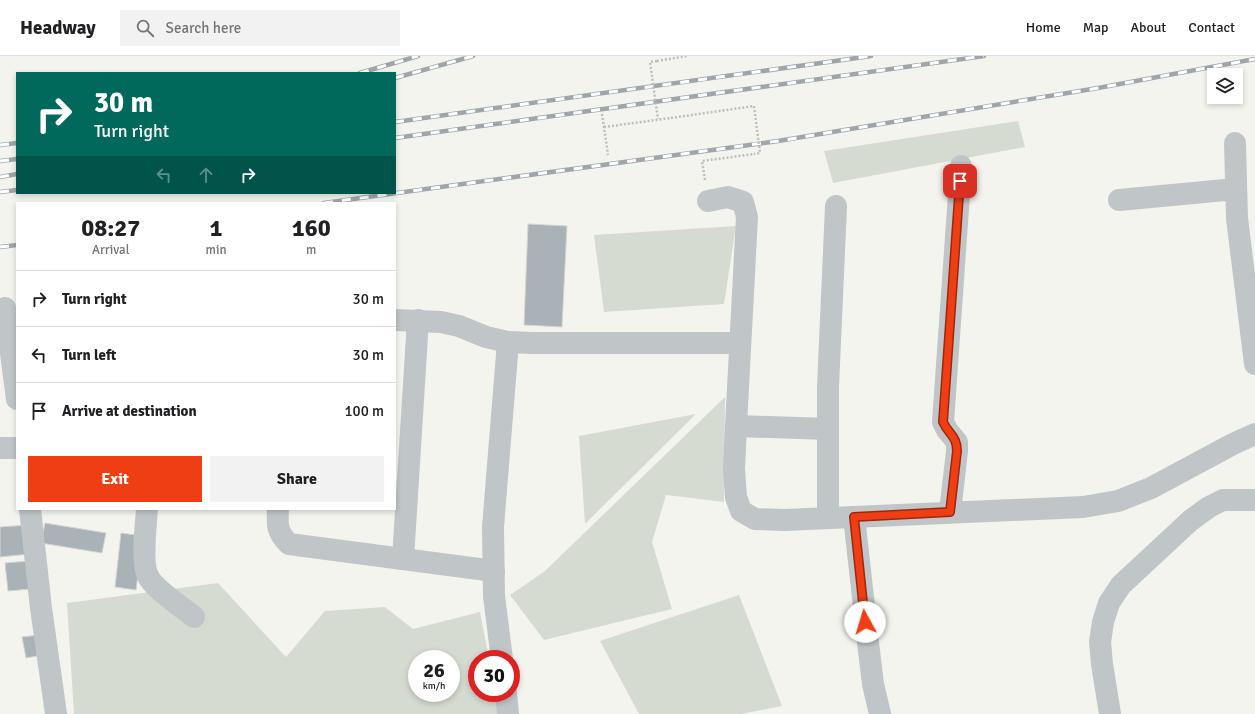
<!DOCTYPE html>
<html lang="en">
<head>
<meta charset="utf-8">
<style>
  :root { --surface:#fff; --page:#f2f2f2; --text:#202124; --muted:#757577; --line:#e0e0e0; --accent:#ef3e14 }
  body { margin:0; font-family:Signika,sans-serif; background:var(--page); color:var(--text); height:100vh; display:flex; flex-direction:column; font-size:15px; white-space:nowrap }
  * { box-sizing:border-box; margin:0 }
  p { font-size:13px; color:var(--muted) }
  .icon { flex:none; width:22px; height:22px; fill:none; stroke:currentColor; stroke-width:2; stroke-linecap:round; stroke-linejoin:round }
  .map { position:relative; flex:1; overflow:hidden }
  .details { position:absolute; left:16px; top:146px; width:380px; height:308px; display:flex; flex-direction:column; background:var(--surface); border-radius:0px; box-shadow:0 2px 6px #0003 }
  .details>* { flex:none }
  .banner { position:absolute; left:16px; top:16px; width:380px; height:122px; border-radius:0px; box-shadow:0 2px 6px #0003; background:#00695c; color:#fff; overflow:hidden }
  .buttons { position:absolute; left:1207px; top:12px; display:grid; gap:8px }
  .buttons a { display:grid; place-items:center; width:36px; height:36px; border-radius:0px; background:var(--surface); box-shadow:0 2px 6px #0003; font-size:20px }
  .speed { position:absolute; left:408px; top:594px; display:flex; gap:8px; font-size:20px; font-weight:700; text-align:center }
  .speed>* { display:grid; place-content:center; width:52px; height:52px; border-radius:50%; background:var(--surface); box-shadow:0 2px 6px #0003; line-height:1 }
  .speed small { font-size:10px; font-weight:400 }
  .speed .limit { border:6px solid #d22; background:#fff; color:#111 }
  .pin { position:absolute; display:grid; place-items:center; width:34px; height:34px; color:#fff; margin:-17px; border-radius:8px; box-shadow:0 2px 6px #0006 }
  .me { position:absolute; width:44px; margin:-22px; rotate:354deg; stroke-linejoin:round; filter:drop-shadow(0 0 3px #0008) }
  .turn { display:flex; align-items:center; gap:14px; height:84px; padding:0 12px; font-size:18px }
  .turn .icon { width:52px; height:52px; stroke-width:2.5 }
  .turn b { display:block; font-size:28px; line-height:34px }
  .lanes { display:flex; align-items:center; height:38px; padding:0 12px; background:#0003; justify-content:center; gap:20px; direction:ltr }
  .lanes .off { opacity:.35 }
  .eta { display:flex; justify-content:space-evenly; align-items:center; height:68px; text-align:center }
  .eta b { font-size:24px; font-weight:700; line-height:28px }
  .action { display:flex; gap:8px; margin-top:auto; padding:8px 12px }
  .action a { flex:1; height:46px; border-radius:0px; background:var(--accent); color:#fff; font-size:16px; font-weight:700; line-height:46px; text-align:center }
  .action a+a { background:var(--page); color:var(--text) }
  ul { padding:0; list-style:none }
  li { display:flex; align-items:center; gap:12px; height:56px; padding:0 12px; border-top:1px solid var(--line) }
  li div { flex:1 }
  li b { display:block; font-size:15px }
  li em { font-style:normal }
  header { display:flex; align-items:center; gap:24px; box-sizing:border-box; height:56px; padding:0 20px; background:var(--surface); border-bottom:1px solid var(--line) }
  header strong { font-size:19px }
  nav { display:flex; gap:22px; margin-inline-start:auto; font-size:14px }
  .search { width:280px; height:36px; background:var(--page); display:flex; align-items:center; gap:10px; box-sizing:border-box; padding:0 14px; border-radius:0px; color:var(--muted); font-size:15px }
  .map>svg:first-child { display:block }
</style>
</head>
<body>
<header>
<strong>Headway</strong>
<div class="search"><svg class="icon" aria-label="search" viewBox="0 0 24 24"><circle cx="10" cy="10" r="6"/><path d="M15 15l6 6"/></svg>Search here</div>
<nav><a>Home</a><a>Map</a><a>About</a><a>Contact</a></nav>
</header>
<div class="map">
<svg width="1255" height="658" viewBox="0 0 1255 658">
  <rect width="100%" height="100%" fill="#f4f4ef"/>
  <g fill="#d5dbd0" fill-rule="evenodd">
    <path d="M1018,65l7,26 -192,36 -9,-32z"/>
    <path d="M736,170l-12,78 -120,8 -10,-77z"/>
    <path d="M725,341l-1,105 -58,-7 -14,47 20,67 -128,31 -34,-45 35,-24z"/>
    <path d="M696,358l-111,110 -6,-88z"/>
    <path d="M218,527l68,74 39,-46 60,-4 28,22 67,-17 9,47h-12v34h19l2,21h-424l-7,-111zM417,603h34v34h-34z"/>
    <path d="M739,539l43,111 -41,8h-102l-39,-73z"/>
  </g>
  <g fill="#a9b2b6" stroke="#d5d5d2">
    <path d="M528,168l39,2 -5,101 -38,-2z"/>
    <path d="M45,467l61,10 -4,20 -61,-10z"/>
    <path d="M27,469l3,29 -30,3v-30z"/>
    <path d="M121,477l22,3 -7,54 -21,-3z"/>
    <path d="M29,505l2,28 -23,2 -3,-28z"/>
    <path d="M39,579l3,20 -16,3 -4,-21z"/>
  </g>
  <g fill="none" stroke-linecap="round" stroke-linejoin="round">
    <g stroke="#bcbec0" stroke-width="2.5" stroke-dasharray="2 2" stroke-linecap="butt">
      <path d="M657,5l30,-5"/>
      <path d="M602,58l6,41"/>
      <path d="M604,71l67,-9"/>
      <path d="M705,124l-3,-19 52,-7"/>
    </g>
    <g stroke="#c0c5c7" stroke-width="22">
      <path d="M1235,87l2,75 18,146"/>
      <path d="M1119,144l117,-11"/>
      <path d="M708,145l20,-4 15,5 4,15 -11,209 -2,43 2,28 5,14 14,8 30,1 298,-13 35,-6 33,-13 82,-44 22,-10"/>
      <path d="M5,252l12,91"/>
      <path d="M395,264l46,2 18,4 27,11 22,5 24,1h207"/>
      <path d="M736,370l92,3"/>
      <path d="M0,392h17"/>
      <path d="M30,453l11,99 15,106"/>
      <path d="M147,453c-1,16 -6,54 1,67 5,12 34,31 46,41"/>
      <path d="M278,453c-1,17 -1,23 11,35l205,27"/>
      <path d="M950,456l7,-61v-9l-10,-12 -4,-8 18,-256"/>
      <path d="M854,461l15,134 4,33 7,30"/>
      <path d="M828,462v-131l8,-181"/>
      <path d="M403,503l15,-239"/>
      <path d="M502,603l-8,-63 -1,-69 15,-185"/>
      <path d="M506,637l2,21"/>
      <path d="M1110,658l-8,-50 -2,-22 3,-20 6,-19 12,-18 70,-65 18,-13 14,-7h32"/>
    </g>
    <defs>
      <g id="rail">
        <path d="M360,17l58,-17"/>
        <path d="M395,22l78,-22"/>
        <path d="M395,66l476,-66"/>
        <path d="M395,82l589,-82"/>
        <path d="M0,89l17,-2"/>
        <path d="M0,105l17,-2"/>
        <path d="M0,121l17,-3"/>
        <path d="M0,136l17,-2"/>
        <path d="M324,147l454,-62 320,-53 157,-29"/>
        <path d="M0,191l17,-2"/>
      </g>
    </defs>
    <use href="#rail" stroke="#9ea6ab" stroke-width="4.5"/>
    <use href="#rail" stroke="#fff" stroke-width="3" stroke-dasharray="9" stroke-linecap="butt"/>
    <g stroke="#bcbec0" stroke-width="2.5" stroke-dasharray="2 2" stroke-linecap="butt">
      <path d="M657,5l-7,1 8,57"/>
      <path d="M671,62l83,-12 6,47 -6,1"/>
    </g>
  </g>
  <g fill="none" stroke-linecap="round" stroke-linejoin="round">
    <defs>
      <path id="route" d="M865,566l-11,-105 96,-5 7,-61c0,-15 -8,-16 -14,-29l17,-241"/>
    </defs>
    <use href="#route" stroke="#9b280d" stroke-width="10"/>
    <use href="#route" stroke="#ef3e14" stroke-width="7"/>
  </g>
</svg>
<div class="buttons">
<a><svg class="icon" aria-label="layers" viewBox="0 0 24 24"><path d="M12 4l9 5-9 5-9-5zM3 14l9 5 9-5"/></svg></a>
</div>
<div class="speed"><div>26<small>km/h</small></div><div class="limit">30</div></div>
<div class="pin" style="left:960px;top:125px;background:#d93025"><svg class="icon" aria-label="arrive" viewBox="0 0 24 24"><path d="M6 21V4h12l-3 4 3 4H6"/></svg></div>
<svg class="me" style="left:865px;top:566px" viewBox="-20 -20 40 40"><circle r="19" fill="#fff"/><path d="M0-13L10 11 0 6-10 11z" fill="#ef3e14"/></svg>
<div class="banner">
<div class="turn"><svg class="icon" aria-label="right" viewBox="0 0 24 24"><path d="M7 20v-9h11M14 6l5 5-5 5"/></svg><div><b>30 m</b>Turn right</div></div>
<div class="lanes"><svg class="icon off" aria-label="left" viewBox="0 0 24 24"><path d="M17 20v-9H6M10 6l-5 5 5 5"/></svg><svg class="icon off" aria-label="ahead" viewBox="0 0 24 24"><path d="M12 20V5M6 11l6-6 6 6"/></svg><svg class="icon" aria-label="right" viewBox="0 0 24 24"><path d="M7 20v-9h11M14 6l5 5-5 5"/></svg></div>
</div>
<section class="details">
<div class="eta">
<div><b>08:27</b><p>Arrival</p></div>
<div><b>1</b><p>min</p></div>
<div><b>160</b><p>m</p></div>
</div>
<ul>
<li><svg class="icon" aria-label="right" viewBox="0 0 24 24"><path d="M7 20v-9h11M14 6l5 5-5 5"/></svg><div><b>Turn right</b></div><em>30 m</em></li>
<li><svg class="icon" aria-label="left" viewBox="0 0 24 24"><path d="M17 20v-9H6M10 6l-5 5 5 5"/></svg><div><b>Turn left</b></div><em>30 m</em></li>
<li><svg class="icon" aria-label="arrive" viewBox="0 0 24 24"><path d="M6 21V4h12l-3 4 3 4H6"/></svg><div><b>Arrive at destination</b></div><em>100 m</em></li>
</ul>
<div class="action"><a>Exit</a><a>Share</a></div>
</section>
</div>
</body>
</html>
